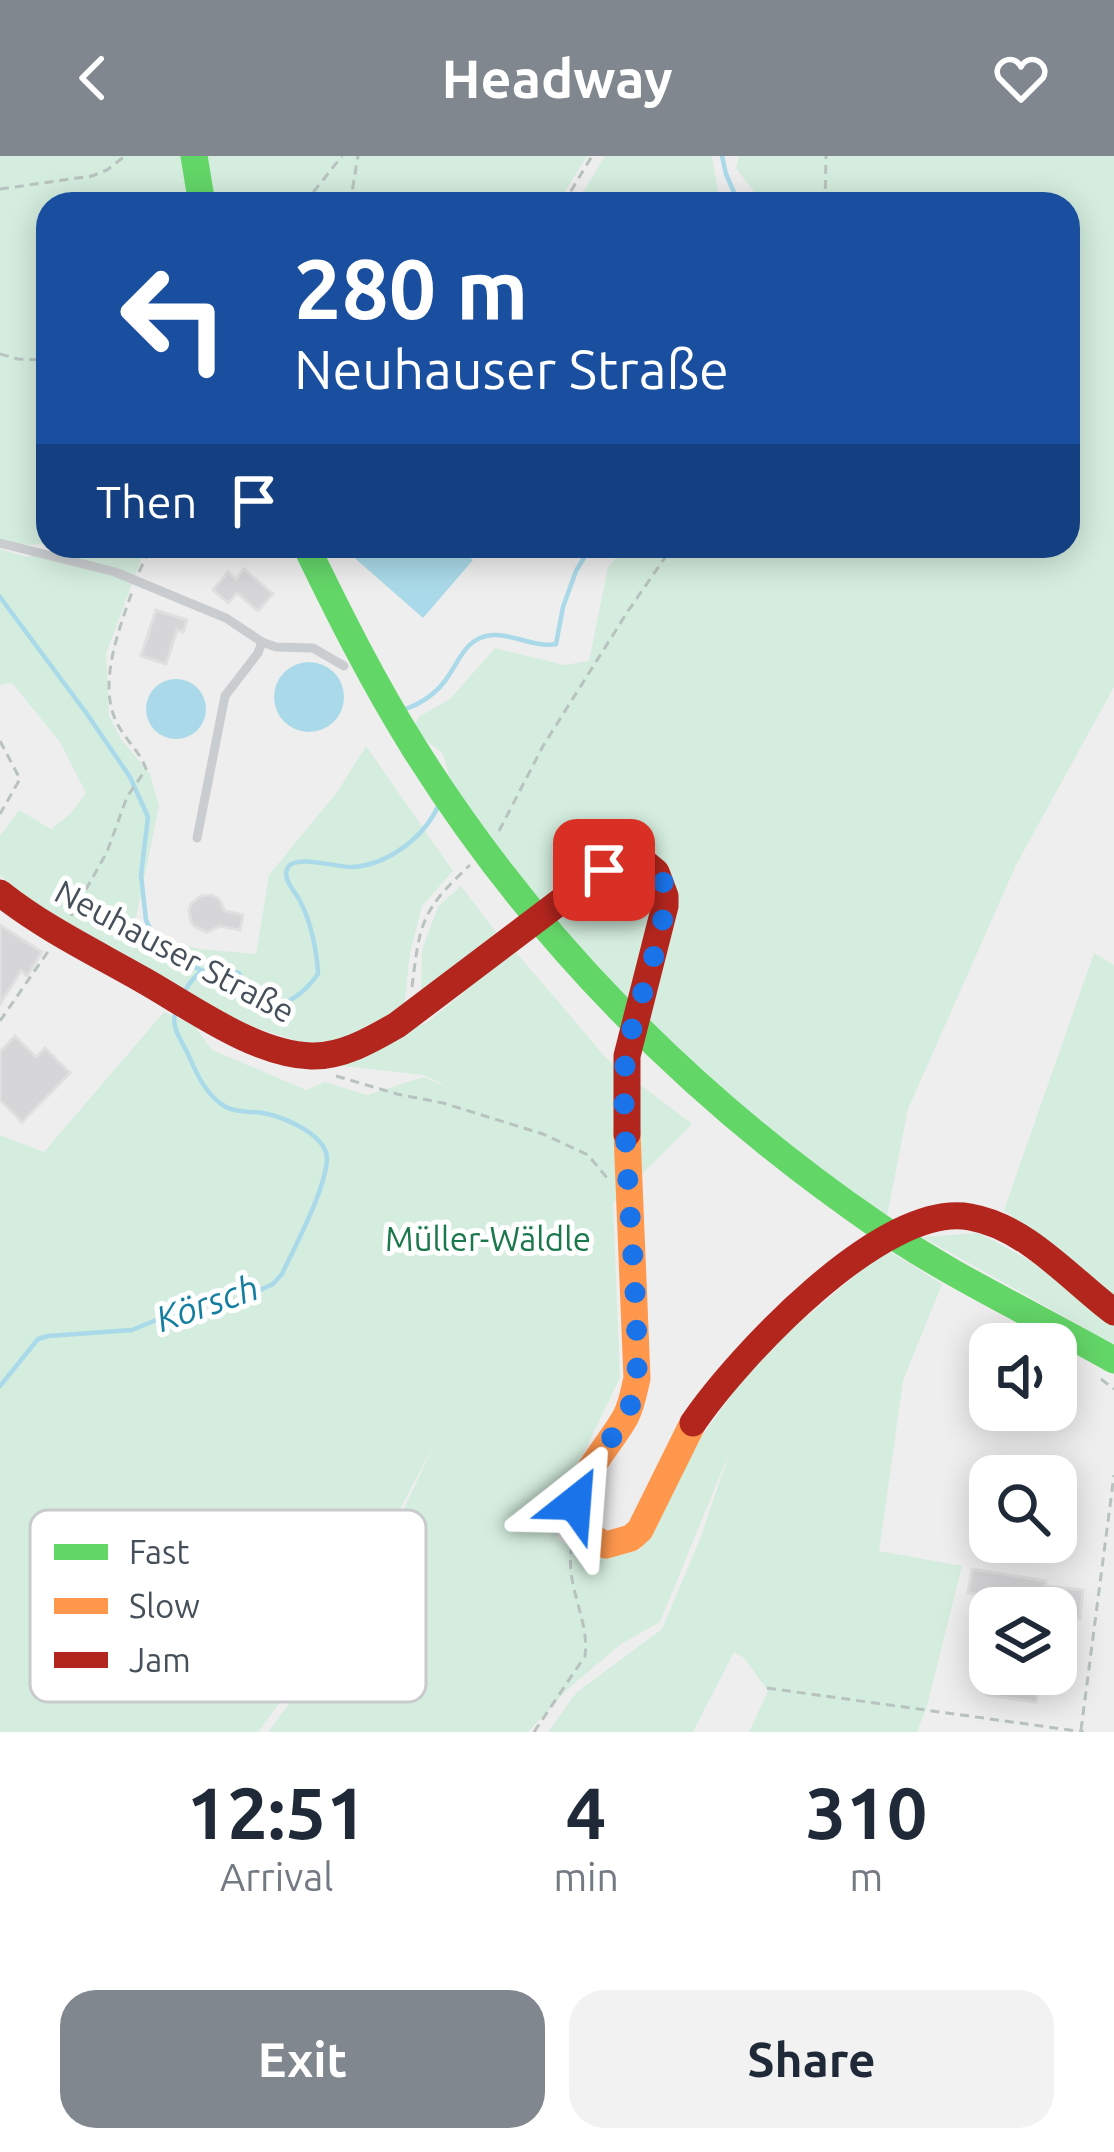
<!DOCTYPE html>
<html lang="en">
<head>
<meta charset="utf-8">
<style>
  :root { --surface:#fff; --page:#f2f2f3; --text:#1f2937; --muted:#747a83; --accent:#81878e }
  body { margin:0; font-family:Ubuntu,sans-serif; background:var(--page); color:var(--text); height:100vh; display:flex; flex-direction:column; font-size:45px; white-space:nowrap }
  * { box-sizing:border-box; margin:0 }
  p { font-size:39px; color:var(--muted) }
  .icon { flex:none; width:66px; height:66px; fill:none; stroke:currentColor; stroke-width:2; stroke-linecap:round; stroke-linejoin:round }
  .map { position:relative; height:1576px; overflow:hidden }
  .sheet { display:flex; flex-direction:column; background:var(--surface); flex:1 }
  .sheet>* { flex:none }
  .top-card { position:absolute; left:36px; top:36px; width:1044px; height:366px; border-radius:36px; box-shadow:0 6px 30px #0003; background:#1a4fa0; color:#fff; overflow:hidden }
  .tools { position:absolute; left:969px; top:1167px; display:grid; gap:24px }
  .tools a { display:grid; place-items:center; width:108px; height:108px; border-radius:24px; background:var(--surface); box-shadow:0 6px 30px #0003; font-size:60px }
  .pin { position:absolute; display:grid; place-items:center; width:102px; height:102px; color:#fff; margin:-51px; border-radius:24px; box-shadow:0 6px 18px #0006 }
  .me { position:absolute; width:132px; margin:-66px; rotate:28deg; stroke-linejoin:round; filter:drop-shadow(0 0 9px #0008) }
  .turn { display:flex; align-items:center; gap:42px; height:252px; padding:0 60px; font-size:54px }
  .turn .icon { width:156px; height:156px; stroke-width:2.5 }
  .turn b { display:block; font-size:84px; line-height:102px }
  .then { display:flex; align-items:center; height:114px; padding:0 60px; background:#0003; gap:24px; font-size:45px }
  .eta { display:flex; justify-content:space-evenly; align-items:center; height:204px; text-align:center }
  .eta b { font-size:72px; font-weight:700; line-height:84px }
  .primary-button { display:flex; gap:24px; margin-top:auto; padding:24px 60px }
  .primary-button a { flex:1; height:138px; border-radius:36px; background:var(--accent); color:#fff; font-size:48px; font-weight:700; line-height:138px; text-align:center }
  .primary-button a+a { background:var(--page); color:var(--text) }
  header { display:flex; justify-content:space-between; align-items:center; height:156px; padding:0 60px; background:var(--accent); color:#fff; font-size:54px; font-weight:700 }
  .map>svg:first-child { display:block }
</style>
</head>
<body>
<header><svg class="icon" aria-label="back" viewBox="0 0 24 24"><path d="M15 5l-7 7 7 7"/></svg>Headway<svg class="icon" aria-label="heart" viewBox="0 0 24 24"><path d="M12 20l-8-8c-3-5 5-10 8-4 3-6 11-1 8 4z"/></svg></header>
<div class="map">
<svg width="1114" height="1576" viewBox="0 0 1114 1576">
  <rect width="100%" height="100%" fill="#efeeee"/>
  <g fill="#d4edde">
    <path d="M0,0h587l-30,48h-509v339l-19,2 -29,-5z"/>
    <path d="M605,0h107l8,48h-144z"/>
    <path d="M739,0h375v531l-98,178 -108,244 -21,107 -100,-65 -97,-80 -178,-185 -61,-104 -8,-28 -31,-25 8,-13 30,-17 45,-51 69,17 25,-4 19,-94 18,-21h442v-342h-305l-27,-36z"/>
    <path d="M64,390h82l-40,108 3,62 12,23 29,35 9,32 -26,126 66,17 57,5 13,-79 68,-83 29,-46 87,125 -31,35 -12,47 -6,54 -36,18 -27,18h-38l-59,-19 -212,-121 -32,-28v-39l19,-26 32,19 19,-15 16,-21 -26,-51 -48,-59 -12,2v-136l27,8z"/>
    <path d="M461,730l37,49 -77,60 1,-45 16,-43z"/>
    <path d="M514,794l94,110 84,64 -79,79 7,174 -63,132v30l37,20 46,-9 52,-100 66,-92 128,-109 56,35 -39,97 -24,170 83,15 -35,140 -10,26h-168l19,-41 -24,-33 -10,-6 -41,80h-145l28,-39 86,-64 38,-90 30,-88 -70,171 -39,22 -52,44 -41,44h-260l81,-108 87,-183 -94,177 -84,114h-258v-597l44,17 120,-140 29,12 19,26 94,40 19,-8 42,13 56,-18 29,12 -28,-14 -91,-10 96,-44z"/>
    <path d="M1094,797l20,12v334l-110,-89z"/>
    <path d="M979,1077l50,27 85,61v23l-192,-107z"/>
  </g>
  <g fill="#aadae9">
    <path d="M341,390h115l17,14 -50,58z"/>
    <circle cx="309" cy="541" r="35"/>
    <circle cx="176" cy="553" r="30"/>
  </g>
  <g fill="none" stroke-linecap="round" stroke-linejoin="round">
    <g stroke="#aadae9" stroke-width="4.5">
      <path d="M722,0l4,18 13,30"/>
      <path d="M0,441l87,117 43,63 18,40 -7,58 5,45 15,31 40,19"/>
      <path d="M403,554c20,-7 35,-17 46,-35 9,-13 15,-30 31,-37 24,-11 51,11 76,6l7,-37 13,-36 15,-25"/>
      <path d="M183,839c13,-27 28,-32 56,-22l19,34c26,2 45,-12 60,-33 -1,-23 -7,-52 -18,-73 -4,-9 -19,-22 -12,-34 9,-13 50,1 64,0 36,-2 73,-30 87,-63"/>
      <path d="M0,1230l38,-47 10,-3 84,-6 87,-36 39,-3 15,-7 9,-10c14,-30 42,-81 45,-114 1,-25 -43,-43 -64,-47 -13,-2 -26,0 -37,-6 -19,-10 -30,-34 -38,-53 -7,-14 -18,-28 -12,-43"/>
    </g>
  </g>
  <g fill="#d6d6d8" stroke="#e0e0e1" stroke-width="3">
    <path d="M244,413l29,25 -15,17 -21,-18 -9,10 -15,-13 15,-18 8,7z"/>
    <path d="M156,454l31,10 -4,12 -6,-2 -11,34 -25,-8z"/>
    <path d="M211,739l8,4 6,12 18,4 -3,15 -20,-4 -13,6 -12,-5 -4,-5 -2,-12 2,-6 10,-8z"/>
    <path d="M0,769l42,27 -15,24 -6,-5 -21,33z"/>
    <path d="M15,880l21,21 9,-9 25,25 -48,49 -22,-22v-48z"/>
    <path d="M972,1413l74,12 -1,5 38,4 -3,29 -24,-4v-7l-4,-2 -84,-13z"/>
    <path d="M990,1518h50l-4,28 -49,-7z"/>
  </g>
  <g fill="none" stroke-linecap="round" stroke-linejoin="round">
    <g stroke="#b8c3bf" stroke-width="3" stroke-dasharray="9 6" stroke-linecap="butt">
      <path d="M0,33l92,-13 15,-6 18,-14"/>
      <path d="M304,48l38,-48"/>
      <path d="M350,48l8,-48"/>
      <path d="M563,48l29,-48"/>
      <path d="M825,48l1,-48"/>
      <path d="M0,198l18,5 30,1"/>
      <path d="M139,416l12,-26"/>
      <path d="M0,585l20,38 -20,35"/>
      <path d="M499,675l44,-85 85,-135 45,-65"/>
      <path d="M71,760l36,-64 20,-55 19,-28c-6,-18 -22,-30 -30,-48 -18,-38 3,-92 16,-129"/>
      <path d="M412,831c8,-65 9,-76 58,-122"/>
      <path d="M0,865l49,-71"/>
      <path d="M336,920l61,18 46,9 100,31 45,21 20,24"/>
      <path d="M1101,1223l13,10"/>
      <path d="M767,1532l317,44"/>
      <path d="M1081,1574l33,-255"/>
      <path d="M534,1576l51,-76c5,-36 -21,-72 -13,-109"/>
    </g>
    <g stroke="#cacdcf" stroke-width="9">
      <path d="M0,387l115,29 111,46 36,24 14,5 37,1 31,18"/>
      <path d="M197,682l28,-142 33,-43 4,-11"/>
    </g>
    <g stroke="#63d668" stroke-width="27">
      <path d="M194,0l8,48"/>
      <path d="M306,390c33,68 67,136 107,200 119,191 279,352 464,479 75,52 158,90 237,135"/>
    </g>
    <path stroke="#ff974d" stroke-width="27" d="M627,978l10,244c-3,13 -5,26 -11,38 -22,41 -88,97 -20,129l25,-7 9,-8 53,-107"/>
    <g stroke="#b3261e" stroke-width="27">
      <path d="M0,737c44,35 94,59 143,87 48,27 111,74 168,76 31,1 60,-16 86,-31l205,-155 22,-8h20l12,10 9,24v10l-38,150v78"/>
      <path d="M693,1267c45,-66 190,-222 277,-206 57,10 100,62 144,95"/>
    </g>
  </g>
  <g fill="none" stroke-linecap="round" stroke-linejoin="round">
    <path stroke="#1a73e8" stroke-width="21" stroke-dasharray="0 37.8" d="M575,1347l3,-13 51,-79 8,-33c1,-71 -6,-141 -10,-212 -2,-36 -5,-75 -1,-111 6,-41 47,-137 38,-170 -9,-31 -37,-25 -60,-15"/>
  </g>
  <g text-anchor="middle" stroke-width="10" stroke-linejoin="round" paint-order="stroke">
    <g font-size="33" fill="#46505a" stroke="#fff">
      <text transform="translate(175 795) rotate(28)" y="12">Neuhauser Straße</text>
    </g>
    <g font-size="33" fill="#1b774c" stroke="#fff">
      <text x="488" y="1095">Müller-Wäldle</text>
    </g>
    <g font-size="36" font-style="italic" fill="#137ea0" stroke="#fff">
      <text transform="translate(207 1147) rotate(-19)" y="13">Körsch</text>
    </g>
  </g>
  <rect x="30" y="1354" width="396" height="192" rx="18" fill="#fff" stroke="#c8cace" stroke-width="3"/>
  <rect x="54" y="1388" width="54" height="16" fill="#63d668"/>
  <rect x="54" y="1442" width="54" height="16" fill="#ff974d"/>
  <rect x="54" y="1496" width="54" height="16" fill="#b3261e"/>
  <g font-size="33" fill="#46505a">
    <text x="129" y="1408">Fast</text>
    <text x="129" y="1462">Slow</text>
    <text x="129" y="1516">Jam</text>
  </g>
</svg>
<div class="tools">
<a><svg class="icon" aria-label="sound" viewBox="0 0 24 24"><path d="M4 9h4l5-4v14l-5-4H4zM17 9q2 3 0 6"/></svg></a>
<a><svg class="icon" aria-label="search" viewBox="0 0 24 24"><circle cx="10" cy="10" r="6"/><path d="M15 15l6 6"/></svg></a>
<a><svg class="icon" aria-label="layers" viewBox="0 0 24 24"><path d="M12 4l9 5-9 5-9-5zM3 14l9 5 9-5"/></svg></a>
</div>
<div class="pin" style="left:604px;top:714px;background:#d93025"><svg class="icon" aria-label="arrive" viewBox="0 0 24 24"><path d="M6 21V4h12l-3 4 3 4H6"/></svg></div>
<svg class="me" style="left:575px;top:1347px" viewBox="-20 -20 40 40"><path d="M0-17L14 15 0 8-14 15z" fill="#1a73e8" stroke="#fff" stroke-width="4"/></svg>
<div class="top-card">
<div class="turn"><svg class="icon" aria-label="left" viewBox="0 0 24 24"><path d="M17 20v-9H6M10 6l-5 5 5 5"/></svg><div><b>280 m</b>Neuhauser Straße</div></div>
<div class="then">Then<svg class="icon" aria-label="arrive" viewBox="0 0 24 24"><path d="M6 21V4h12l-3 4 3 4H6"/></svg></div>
</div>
</div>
<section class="sheet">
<div class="eta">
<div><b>12:51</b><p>Arrival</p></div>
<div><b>4</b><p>min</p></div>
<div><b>310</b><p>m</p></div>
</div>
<div class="primary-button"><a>Exit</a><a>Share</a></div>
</section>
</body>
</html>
